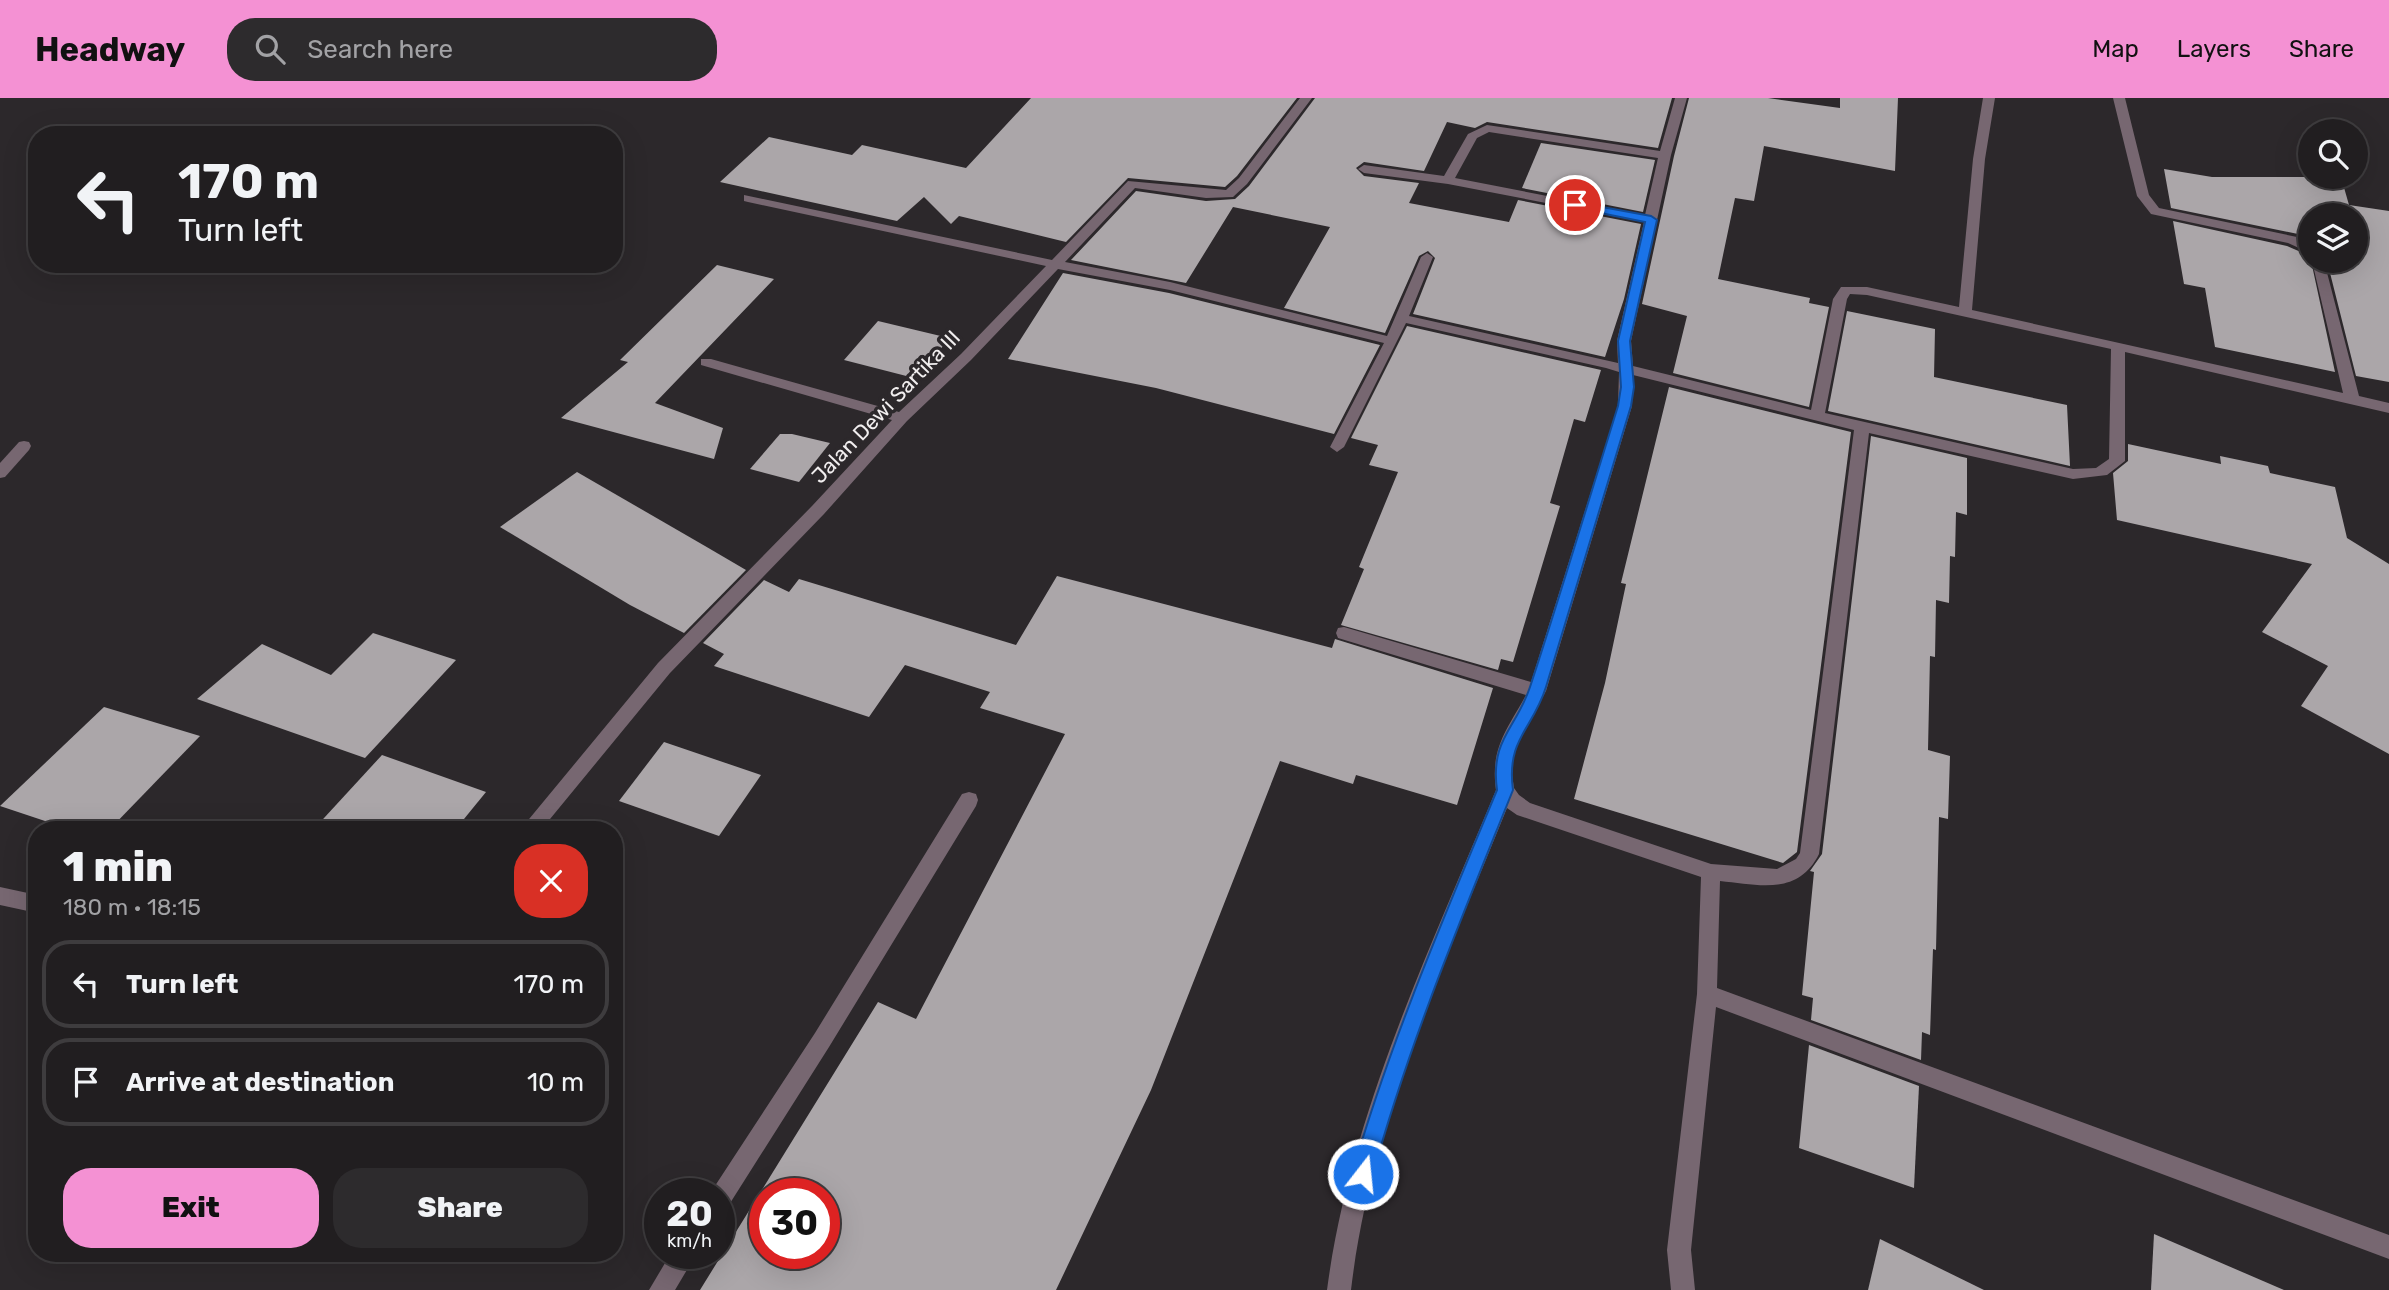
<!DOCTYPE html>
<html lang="en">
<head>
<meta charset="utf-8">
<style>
  :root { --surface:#211e20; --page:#2d2b2d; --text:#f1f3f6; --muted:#a2a2a5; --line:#3e3c3e; --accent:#f491d3 }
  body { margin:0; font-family:Rubik,sans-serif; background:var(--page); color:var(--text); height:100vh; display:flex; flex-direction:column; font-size:26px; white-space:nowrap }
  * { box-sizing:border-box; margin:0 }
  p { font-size:23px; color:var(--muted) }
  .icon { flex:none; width:38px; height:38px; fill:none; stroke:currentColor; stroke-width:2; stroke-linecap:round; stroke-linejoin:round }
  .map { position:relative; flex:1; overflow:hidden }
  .panel { position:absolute; left:28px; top:723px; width:595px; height:441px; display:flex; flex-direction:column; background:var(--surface); border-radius:28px; box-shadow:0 7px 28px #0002,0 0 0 2px var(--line) }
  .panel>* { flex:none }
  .guide { position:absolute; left:28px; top:28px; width:595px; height:147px; border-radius:28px; box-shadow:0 7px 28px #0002,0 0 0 2px var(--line); background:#211e20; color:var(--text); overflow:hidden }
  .fabs { position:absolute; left:2298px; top:21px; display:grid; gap:14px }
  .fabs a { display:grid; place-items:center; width:70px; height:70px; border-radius:50%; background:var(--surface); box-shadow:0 7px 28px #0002,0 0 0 2px var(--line); font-size:35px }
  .speed { position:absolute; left:644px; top:1080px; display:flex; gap:14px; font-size:35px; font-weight:700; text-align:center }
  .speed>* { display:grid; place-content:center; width:91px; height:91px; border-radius:50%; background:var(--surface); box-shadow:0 7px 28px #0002,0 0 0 2px var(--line); line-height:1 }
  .speed small { font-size:18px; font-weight:400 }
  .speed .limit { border:10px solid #d22; background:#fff; color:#111 }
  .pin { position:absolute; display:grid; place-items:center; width:60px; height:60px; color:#fff; margin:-30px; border:4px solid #fff; border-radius:50%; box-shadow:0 2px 7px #0007 }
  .me { position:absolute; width:77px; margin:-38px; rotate:16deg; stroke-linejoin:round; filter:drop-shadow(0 0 5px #0008) }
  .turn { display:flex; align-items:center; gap:24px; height:147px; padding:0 35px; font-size:32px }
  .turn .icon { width:91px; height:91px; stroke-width:2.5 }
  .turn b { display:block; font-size:49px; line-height:60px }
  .round { display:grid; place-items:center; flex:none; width:74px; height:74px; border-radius:28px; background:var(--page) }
  .overview { display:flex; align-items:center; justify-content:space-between; height:119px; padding:0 35px }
  h1 { font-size:42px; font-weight:800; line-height:52px }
  .primary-button { display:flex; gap:14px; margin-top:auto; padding:14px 35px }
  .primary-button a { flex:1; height:80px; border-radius:28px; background:var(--accent); color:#111; font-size:28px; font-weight:800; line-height:80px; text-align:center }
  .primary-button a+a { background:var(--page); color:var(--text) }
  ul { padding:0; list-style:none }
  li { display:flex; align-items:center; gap:21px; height:88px; margin:0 14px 10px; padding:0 21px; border:4px solid var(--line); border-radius:28px }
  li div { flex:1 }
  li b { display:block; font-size:26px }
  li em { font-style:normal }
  header { display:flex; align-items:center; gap:42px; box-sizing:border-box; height:98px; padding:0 35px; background:var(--accent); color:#111 }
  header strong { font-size:33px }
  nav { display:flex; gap:38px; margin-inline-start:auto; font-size:24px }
  .search { width:490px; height:63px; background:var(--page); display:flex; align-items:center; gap:18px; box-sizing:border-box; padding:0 24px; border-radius:28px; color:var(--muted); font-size:26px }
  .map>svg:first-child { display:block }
</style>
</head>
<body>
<header>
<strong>Headway</strong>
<div class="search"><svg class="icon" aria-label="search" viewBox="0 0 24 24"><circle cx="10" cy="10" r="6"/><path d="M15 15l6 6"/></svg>Search here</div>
<nav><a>Map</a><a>Layers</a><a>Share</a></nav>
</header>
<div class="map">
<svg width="2389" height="1192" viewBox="0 0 2389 1192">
  <rect width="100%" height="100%" fill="#2c282b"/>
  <g fill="#aba6a9" fill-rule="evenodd">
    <path d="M1031,0h266l-60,78 -12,11 -97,-9 -62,64 -107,-26 -8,8 -27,-27 -27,24 -177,-39 49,-45 83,18 10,-10 104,23z"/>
    <path d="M1315,0h357l-14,50 -171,-26 -12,6 -28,-6 -23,49 -60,-9 -8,6 8,8 55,7 -10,20 100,19 9,-22 123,24 -17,75 -19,58 -192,-43 22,-56 -7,-7 -9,5 -34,77 -101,-25 46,-81 -97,-20 -47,76 -115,-23 65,-69 70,10 29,-2 14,-13z"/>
    <path d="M1689,0h79l72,10v-10h58l-3,73 -131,-25 -10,55 -19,-3 -17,81 92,19 -1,5 20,4 -20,100 -136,-34 14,-57 -45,-12 32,-148z"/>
    <path d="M1541,45l114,17 -12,52 -121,-24z"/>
    <path d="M2164,71l48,8h129l8,28 40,6v171l-33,-6 -29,-115h29v-46h-46v26l-12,-7 -127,-26z"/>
    <path d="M2173,123l114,25 23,10 25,116 -120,-25 -10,-59 -21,-4z"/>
    <path d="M717,167l57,14 -119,124 68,25 -9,31 -153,-41 67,-56 -8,-2z"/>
    <path d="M1063,175l106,20 211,52 -46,89 -178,-46 -148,-29z"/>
    <path d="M1847,213l88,18 -1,48 133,28 3,61 -242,-55z"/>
    <path d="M878,223l71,17 -31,41 -74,-19z"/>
    <path d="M1407,228l194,44 -16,52 -11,-3 -24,84 10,3 -47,156 -12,-3 -3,11 -157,-45 23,-56 -5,-2 39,-95 -29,-7 9,-20 -27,-7z"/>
    <path d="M1669,289l182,45 -54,420 -14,11 -209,-64 31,-116 21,-99 -5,-1z"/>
    <path d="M780,336h12l38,9 -31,39 -49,-13z"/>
    <path d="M1871,338l96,22v57l-11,-3 -1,45 -5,-1 -1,47 -13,-3 -1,57 -5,-1 -2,94 22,6 -2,63 -9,-2 -3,133 -3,-1 -3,86 -8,-3 -1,28 -110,-40 2,-22 -11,-3 12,-123 -4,-1 12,-17z"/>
    <path d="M2128,346l93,20 -1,-8 48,10 2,7 65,14 12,51 42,26v190l-88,-48 27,-40 -66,-34 50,-68 -195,-44 -4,-47 15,-12z"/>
    <path d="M577,374l128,74 41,24 -62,63 -54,-28 -130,-78z"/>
    <path d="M1057,478l275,72 3,-9 158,49 -36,117 -101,-30 -3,9 -73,-23 -129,329 -95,200h-356l178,-288 38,17 149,-285 -85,-26 10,-16 -85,-27 -36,52 -155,-51 10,-12 -21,-11 61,-63 25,12 10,-13 217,66zM765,1096h59v59h-59z"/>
    <path d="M373,535l83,27 -91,98 -168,-59 65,-55 69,31z"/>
    <path d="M104,609l96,29 -91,94h-37l-72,-24z"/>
    <path d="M664,644l97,33 -42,61 -100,-35z"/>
    <path d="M382,657l104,37 -31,38h-142z"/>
    <path d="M1809,947l110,41 -5,102 -115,-40z"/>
    <path d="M2154,1136l130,56h-133z"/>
    <path d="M1880,1141l104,51h-116z"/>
  </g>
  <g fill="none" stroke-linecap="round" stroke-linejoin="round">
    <g fill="#776771" fill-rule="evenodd">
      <path d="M969,694l7,2 2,6 -2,6 -147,241 -102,161 -8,3v-17l-8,-2 104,-159 147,-239z"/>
      <path d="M671,1155h26l-22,37h-26z"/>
    </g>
    <g fill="#776771" fill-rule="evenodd">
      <path d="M1300,0h12l-65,86 -14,13 -27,1 -71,-10 -70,74 105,20 217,54 34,-79 6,-4 6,4 -24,59 209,47 -1,-22 27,-119 -196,-38 -84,-11 -6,-4 6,-4 80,11 24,-42 19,-9 173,26 15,-53h12l-16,57 -40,186 2,25 178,44 22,-111 8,-12h26l92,20 14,-148 10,-61h12l-10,61 -13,151 371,83 -31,-132h12l35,135 30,7v10l-264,-61v109l-18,14 -34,4 -204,-46 -50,421c-21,42 -60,31 -99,27l-3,107 672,247v24l-673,-252 -25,243 4,40h-24l-4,-40 30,-256 4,-117 -184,-62 -10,-7c-63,156 -136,313 -156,482h-24c23,-175 102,-338 169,-500 -6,-42 11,-60 30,-95l-188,-57 -2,-5 2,-5 6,-1 187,55 87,-276 1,-34 -13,-4 -200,-45 -62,124 -7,5 -7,-5 54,-104 -214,-53 -112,-21 -87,91 -64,61 -83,93 -154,159 -129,157h-21l138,-167 154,-157 80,-86 -191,-55v-6h10l188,53 62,-58 85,-88 -298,-64 -4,-1v-6l308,65 76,-79 98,9 13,-12zM1489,34l169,26 -13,57 -190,-37 22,-40zM1850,196l17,1 244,54 -2,110 -13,9 -23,1 -248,-56 22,-114zM1633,277l221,55 -54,423 -4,6 -19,10 -66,-5 -181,-61 -11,-8 -5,-7 -3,-20 4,-20 31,-57 86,-285z"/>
      <path d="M2113,0h12l24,97 10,13 138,29 13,7v9l-22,-10 -137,-29 -14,-18z"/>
      <path d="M24,343l5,1 2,4 -2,4 -24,27 -5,1v-15l19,-21z"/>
      <path d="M0,789l37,8v18l-37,-8z"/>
    </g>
  </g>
  <path fill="#1a73e8" stroke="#114b97" stroke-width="2" d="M1575,104l76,14 6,4 -27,121 4,46 -3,19c-28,93 -56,187 -85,281 -13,42 -40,52 -33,103 -51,127 -104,253 -140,384l-3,8 -7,3 -8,-3 -3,-8c38,-132 92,-257 145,-384 -7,-51 19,-61 33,-103 31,-94 59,-188 88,-281l3,-19 -3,-46 27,-119 -74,-15 -1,-2z"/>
  <g text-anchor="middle" stroke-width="7" stroke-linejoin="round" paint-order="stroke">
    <g font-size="21" fill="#f1eeef" stroke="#2c282b">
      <text transform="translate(886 309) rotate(-46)" y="7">Jalan Dewi Sartika III</text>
    </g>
  </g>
</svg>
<div class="fabs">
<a><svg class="icon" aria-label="search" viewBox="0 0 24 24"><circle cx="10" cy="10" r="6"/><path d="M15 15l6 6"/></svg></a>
<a><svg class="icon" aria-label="layers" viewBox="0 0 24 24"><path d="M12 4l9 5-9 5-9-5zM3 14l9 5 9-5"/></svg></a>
</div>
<div class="speed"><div>20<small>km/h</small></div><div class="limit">30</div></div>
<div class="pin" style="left:1575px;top:107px;background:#d93025"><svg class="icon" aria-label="arrive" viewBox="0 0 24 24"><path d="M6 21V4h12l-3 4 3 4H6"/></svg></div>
<svg class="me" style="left:1363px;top:1076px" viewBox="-20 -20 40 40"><circle r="17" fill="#1a73e8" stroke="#fff" stroke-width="3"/><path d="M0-11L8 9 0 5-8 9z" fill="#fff"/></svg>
<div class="guide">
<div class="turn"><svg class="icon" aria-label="left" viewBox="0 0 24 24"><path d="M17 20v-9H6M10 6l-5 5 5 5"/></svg><div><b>170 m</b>Turn left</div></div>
</div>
<section class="panel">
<div class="overview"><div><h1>1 min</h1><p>180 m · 18:15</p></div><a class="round" style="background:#d93025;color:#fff"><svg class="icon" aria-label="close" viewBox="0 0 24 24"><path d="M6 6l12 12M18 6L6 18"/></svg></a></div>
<ul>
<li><svg class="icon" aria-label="left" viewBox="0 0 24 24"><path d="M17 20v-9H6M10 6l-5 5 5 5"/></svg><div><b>Turn left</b></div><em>170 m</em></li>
<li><svg class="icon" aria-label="arrive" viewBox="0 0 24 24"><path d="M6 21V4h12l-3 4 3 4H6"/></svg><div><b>Arrive at destination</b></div><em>10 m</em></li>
</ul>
<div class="primary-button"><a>Exit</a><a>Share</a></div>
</section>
</div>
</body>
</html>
